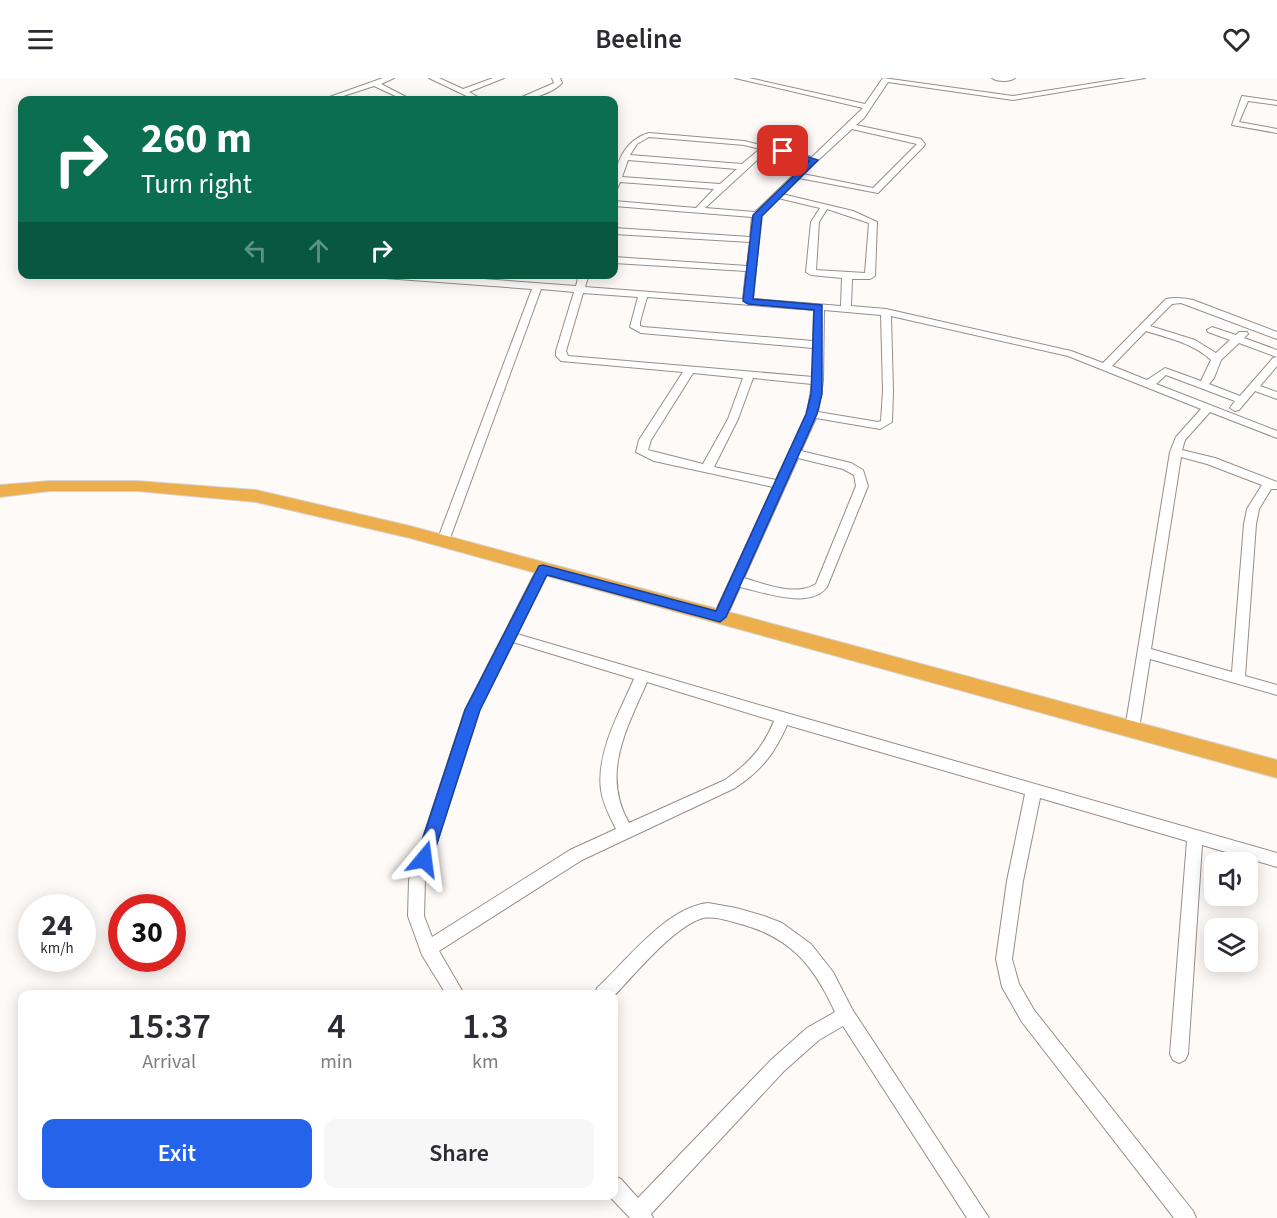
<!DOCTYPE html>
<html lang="en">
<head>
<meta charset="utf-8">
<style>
  :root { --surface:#fff; --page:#f7f7f7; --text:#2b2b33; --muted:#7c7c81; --accent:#2563eb }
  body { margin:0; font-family:"Source Sans 3",sans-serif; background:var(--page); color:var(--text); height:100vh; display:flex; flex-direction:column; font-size:22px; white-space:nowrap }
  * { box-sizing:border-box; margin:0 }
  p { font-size:20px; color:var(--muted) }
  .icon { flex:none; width:33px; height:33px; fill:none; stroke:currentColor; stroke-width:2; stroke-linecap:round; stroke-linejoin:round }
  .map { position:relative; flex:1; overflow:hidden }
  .side { position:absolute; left:18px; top:912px; width:600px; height:210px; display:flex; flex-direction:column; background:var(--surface); border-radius:12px; box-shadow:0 3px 15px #0003 }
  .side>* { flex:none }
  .hud { position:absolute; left:18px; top:18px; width:600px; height:183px; border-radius:12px; box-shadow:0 3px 15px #0003; background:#0b6e4f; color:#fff; overflow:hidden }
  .buttons { position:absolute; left:1204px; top:774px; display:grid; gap:12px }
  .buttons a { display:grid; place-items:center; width:54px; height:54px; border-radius:12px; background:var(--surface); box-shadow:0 3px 15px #0003; font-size:30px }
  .speed { position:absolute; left:18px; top:816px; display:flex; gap:12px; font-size:30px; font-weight:700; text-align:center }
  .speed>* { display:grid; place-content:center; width:78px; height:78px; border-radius:50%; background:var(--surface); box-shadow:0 3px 15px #0003; line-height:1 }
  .speed small { font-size:15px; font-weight:400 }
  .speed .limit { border:9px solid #d22; background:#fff; color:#111 }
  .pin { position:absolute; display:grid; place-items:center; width:51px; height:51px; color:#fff; margin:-26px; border-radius:12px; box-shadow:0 3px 9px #0006 }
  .me { position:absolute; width:66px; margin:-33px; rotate:16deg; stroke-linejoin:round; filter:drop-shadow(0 0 4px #0008) }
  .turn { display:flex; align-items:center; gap:21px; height:126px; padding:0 24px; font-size:27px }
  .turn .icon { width:78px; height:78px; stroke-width:2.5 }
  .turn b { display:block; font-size:42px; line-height:51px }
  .lanes { display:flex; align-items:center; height:57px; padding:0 24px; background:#0003; justify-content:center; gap:30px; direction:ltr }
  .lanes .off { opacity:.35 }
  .eta { display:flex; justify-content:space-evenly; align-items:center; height:102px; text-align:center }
  .eta b { font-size:36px; font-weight:600; line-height:42px }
  .button { display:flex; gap:12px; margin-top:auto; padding:12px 24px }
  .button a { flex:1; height:69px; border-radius:12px; background:var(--accent); color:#fff; font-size:24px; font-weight:600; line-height:69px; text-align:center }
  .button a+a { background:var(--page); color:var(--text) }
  header { display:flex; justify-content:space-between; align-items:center; height:78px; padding:0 24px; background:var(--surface); font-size:27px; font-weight:600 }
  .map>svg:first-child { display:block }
</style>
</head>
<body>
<header><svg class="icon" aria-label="menu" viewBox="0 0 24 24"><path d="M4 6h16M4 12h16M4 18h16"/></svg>Beeline<svg class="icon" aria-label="heart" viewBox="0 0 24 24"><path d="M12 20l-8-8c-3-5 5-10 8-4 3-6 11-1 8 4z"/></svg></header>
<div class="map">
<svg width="1277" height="1140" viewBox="0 0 1277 1140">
  <rect width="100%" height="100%" fill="#fefaf8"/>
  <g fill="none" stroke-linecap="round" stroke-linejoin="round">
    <defs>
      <g id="minor">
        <path d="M383,0h11l-13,6 31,16h-8l-30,-14 -43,14h-10z"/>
        <path d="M429,0h10l24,11 30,-11h11l-35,14 14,8h-8z"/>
        <path d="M552,0h8l2,5c-9,10 -34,18 -47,17l37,-16 2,-1z"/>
        <path d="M735,0h14l116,26 18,-26 130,18 114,-18h18l-132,22 -125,-18 -24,36 -8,7 65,14 4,5 -1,2 -46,47 -79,-15 -17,16 71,17 24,11 -2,54 -5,3h-18l-1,27 35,3 185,42 32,12 63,-64c9,-2 18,-1 27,1l84,32v7l-96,-36 -9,1 -22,22 45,14 21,13 14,-13 -22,-8 -1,-2 5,-3 24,8 3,-3h8l1,2 -4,4 33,12v16l-17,20 17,6v7l-22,-8 -16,19 -4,1 -5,-3 5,-7 -69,-26 -10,9 121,47v7l-67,-26 -25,28 -3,10 33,8 62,24v7h-6l-12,20 -3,15 -11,152 32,9v10l-127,-36 -11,70 -2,4h-10l-2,-4 45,-277 6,-15 25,-28 -133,-53 -177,-40 2,75 -1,31 -12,7 -64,-11 -15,33 50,12 12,7 5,16 -41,101c-17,23 -64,5 -87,0l-15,33h-10l-2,-3 60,-130 -119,-26 -18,-9 3,-12 44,-68 -122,-11 -5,-5v-5l18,-59 -33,-3 -92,252 -6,4 -4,-1 -2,-3 95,-252 -161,-12 -4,-3h49l160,12 3,-12h10l-4,13 158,12 3,-28 -132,-8v-6l133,9 3,-24 -136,-8v-6l136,9 2,-20 -138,-11v-5l82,7 18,-19 -94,-7 -3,7h-3c0,-24 10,-49 35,-56l95,8 68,16 51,-49zM852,51l65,15 -44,44 -70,-14zM649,59l95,8 16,4 -18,15 -112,-9 7,-11zM767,73l41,10 -53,51 -50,-4zM628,82l109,9 -17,15 -98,-7zM778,120l42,10 -9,14 -5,50 5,3 31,3 -1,28 -88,-7 8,-84zM827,131l42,14 -4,50 -49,-3 3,-48zM583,215l55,4 -8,30 11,6 172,15v29l-245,-21 -2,-5zM647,219l167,13 -1,31 -170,-14 -3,-1v-4zM824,232l57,5 2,76 -2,30 -3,1 -60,-10 5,-31zM1146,253c22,7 47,12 65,29l-10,21 -36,-13 -18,12 -35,-14zM1239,265l38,14 -4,1 -33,38 -31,-12 5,-6 7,-18zM693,295l50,5 -15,41 -25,45 -55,-14 3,-10zM753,300l59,6 -5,30 -31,66 -62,-13 24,-48zM1181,379l26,7 55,21 -15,24 -3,15 -12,148 -81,-23zM798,380l45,11 11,6 2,11 -40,98c-21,13 -51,0 -72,-6z"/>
        <path d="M992,0h23c-5,4 -18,4 -23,0z"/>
        <path d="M1242,18l35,5v4l-29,-4 -9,21 38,7v4l-45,-8z"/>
        <path d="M543,487l6,4 -32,65 266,78 494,141v14l-75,-22 -14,209 -3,6 -6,3 -6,-3 -3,-6 17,-213 -147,-43 -17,83 -11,78 7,25 15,26 159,201 3,7h-22l-152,-196 -20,-35 -6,-28 11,-78 18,-87 -238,-69c-12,28 -26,46 -52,63l-153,72 -143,91 25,43h-18l-24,-39 -14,-39 1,-36 56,-170 72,-141zM513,564l121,37c-14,32 -38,74 -33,111 2,14 9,27 15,39l-46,21 -138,87 -8,-21 1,-36 54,-170zM647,604l127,39c-11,27 -25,42 -49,59l-96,43c-28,-49 -3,-93 18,-141z"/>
        <path d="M708,825l28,5 28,8 18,7 29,21 22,28 19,37 137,209h-22l-124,-192 -24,14 -35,31 -133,143 2,4h-23l-21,-22h5v-20l7,3 17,19 134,-139 35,-31 28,-16c-22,-48 -46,-76 -98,-89 -11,-3 -26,-8 -37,-4 -28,10 -65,55 -86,77l-19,-2 2,-6c29,-27 70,-81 111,-85z"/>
      </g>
      <path id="highway" d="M50,403h87l119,9 154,36 867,234v18l-867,-240 -154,-36 -119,-11h-87l-50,6v-12z"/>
    </defs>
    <use href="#minor" stroke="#988d89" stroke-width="2"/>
    <use href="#highway" stroke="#d5d4d3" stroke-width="2"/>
    <use href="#minor" fill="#fff" fill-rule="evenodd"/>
    <use href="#highway" fill="#edaf4d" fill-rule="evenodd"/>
  </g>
  <path fill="#2563eb" stroke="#184099" stroke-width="1.5" d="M783,71l35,11 -56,56 -9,83 69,6v89l-5,20 -91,203 -6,5 -173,-47 -67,135 -48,149 -2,5 -6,2 -6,-2 -2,-5 49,-149 74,-144 4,-1 173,46 90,-197 5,-20 3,-84 -66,-6 -5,-3 10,-86 56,-54 -29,-8v-3z"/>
</svg>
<div class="buttons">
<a><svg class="icon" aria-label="sound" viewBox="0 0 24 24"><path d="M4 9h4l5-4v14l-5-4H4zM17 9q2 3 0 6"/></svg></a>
<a><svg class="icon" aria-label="layers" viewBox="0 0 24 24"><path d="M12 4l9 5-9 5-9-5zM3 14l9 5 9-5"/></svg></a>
</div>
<div class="speed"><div>24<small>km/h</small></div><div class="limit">30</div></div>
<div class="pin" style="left:783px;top:73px;background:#d93025"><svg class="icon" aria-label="arrive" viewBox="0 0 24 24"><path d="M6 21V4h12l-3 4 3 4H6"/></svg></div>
<svg class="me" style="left:424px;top:781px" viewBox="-20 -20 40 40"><path d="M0-17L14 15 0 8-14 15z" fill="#2563eb" stroke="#fff" stroke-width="4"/></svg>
<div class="hud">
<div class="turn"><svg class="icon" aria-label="right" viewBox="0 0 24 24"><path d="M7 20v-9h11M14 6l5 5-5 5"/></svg><div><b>260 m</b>Turn right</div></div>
<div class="lanes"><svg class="icon off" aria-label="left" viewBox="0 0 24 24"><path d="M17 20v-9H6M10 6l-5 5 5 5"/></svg><svg class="icon off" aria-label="ahead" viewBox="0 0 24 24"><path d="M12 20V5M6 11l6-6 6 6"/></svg><svg class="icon" aria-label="right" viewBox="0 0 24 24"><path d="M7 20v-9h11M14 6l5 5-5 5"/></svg></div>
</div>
<section class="side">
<div class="eta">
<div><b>15:37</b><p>Arrival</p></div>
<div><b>4</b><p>min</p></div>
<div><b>1.3</b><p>km</p></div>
</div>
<div class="button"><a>Exit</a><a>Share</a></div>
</section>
</div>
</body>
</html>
